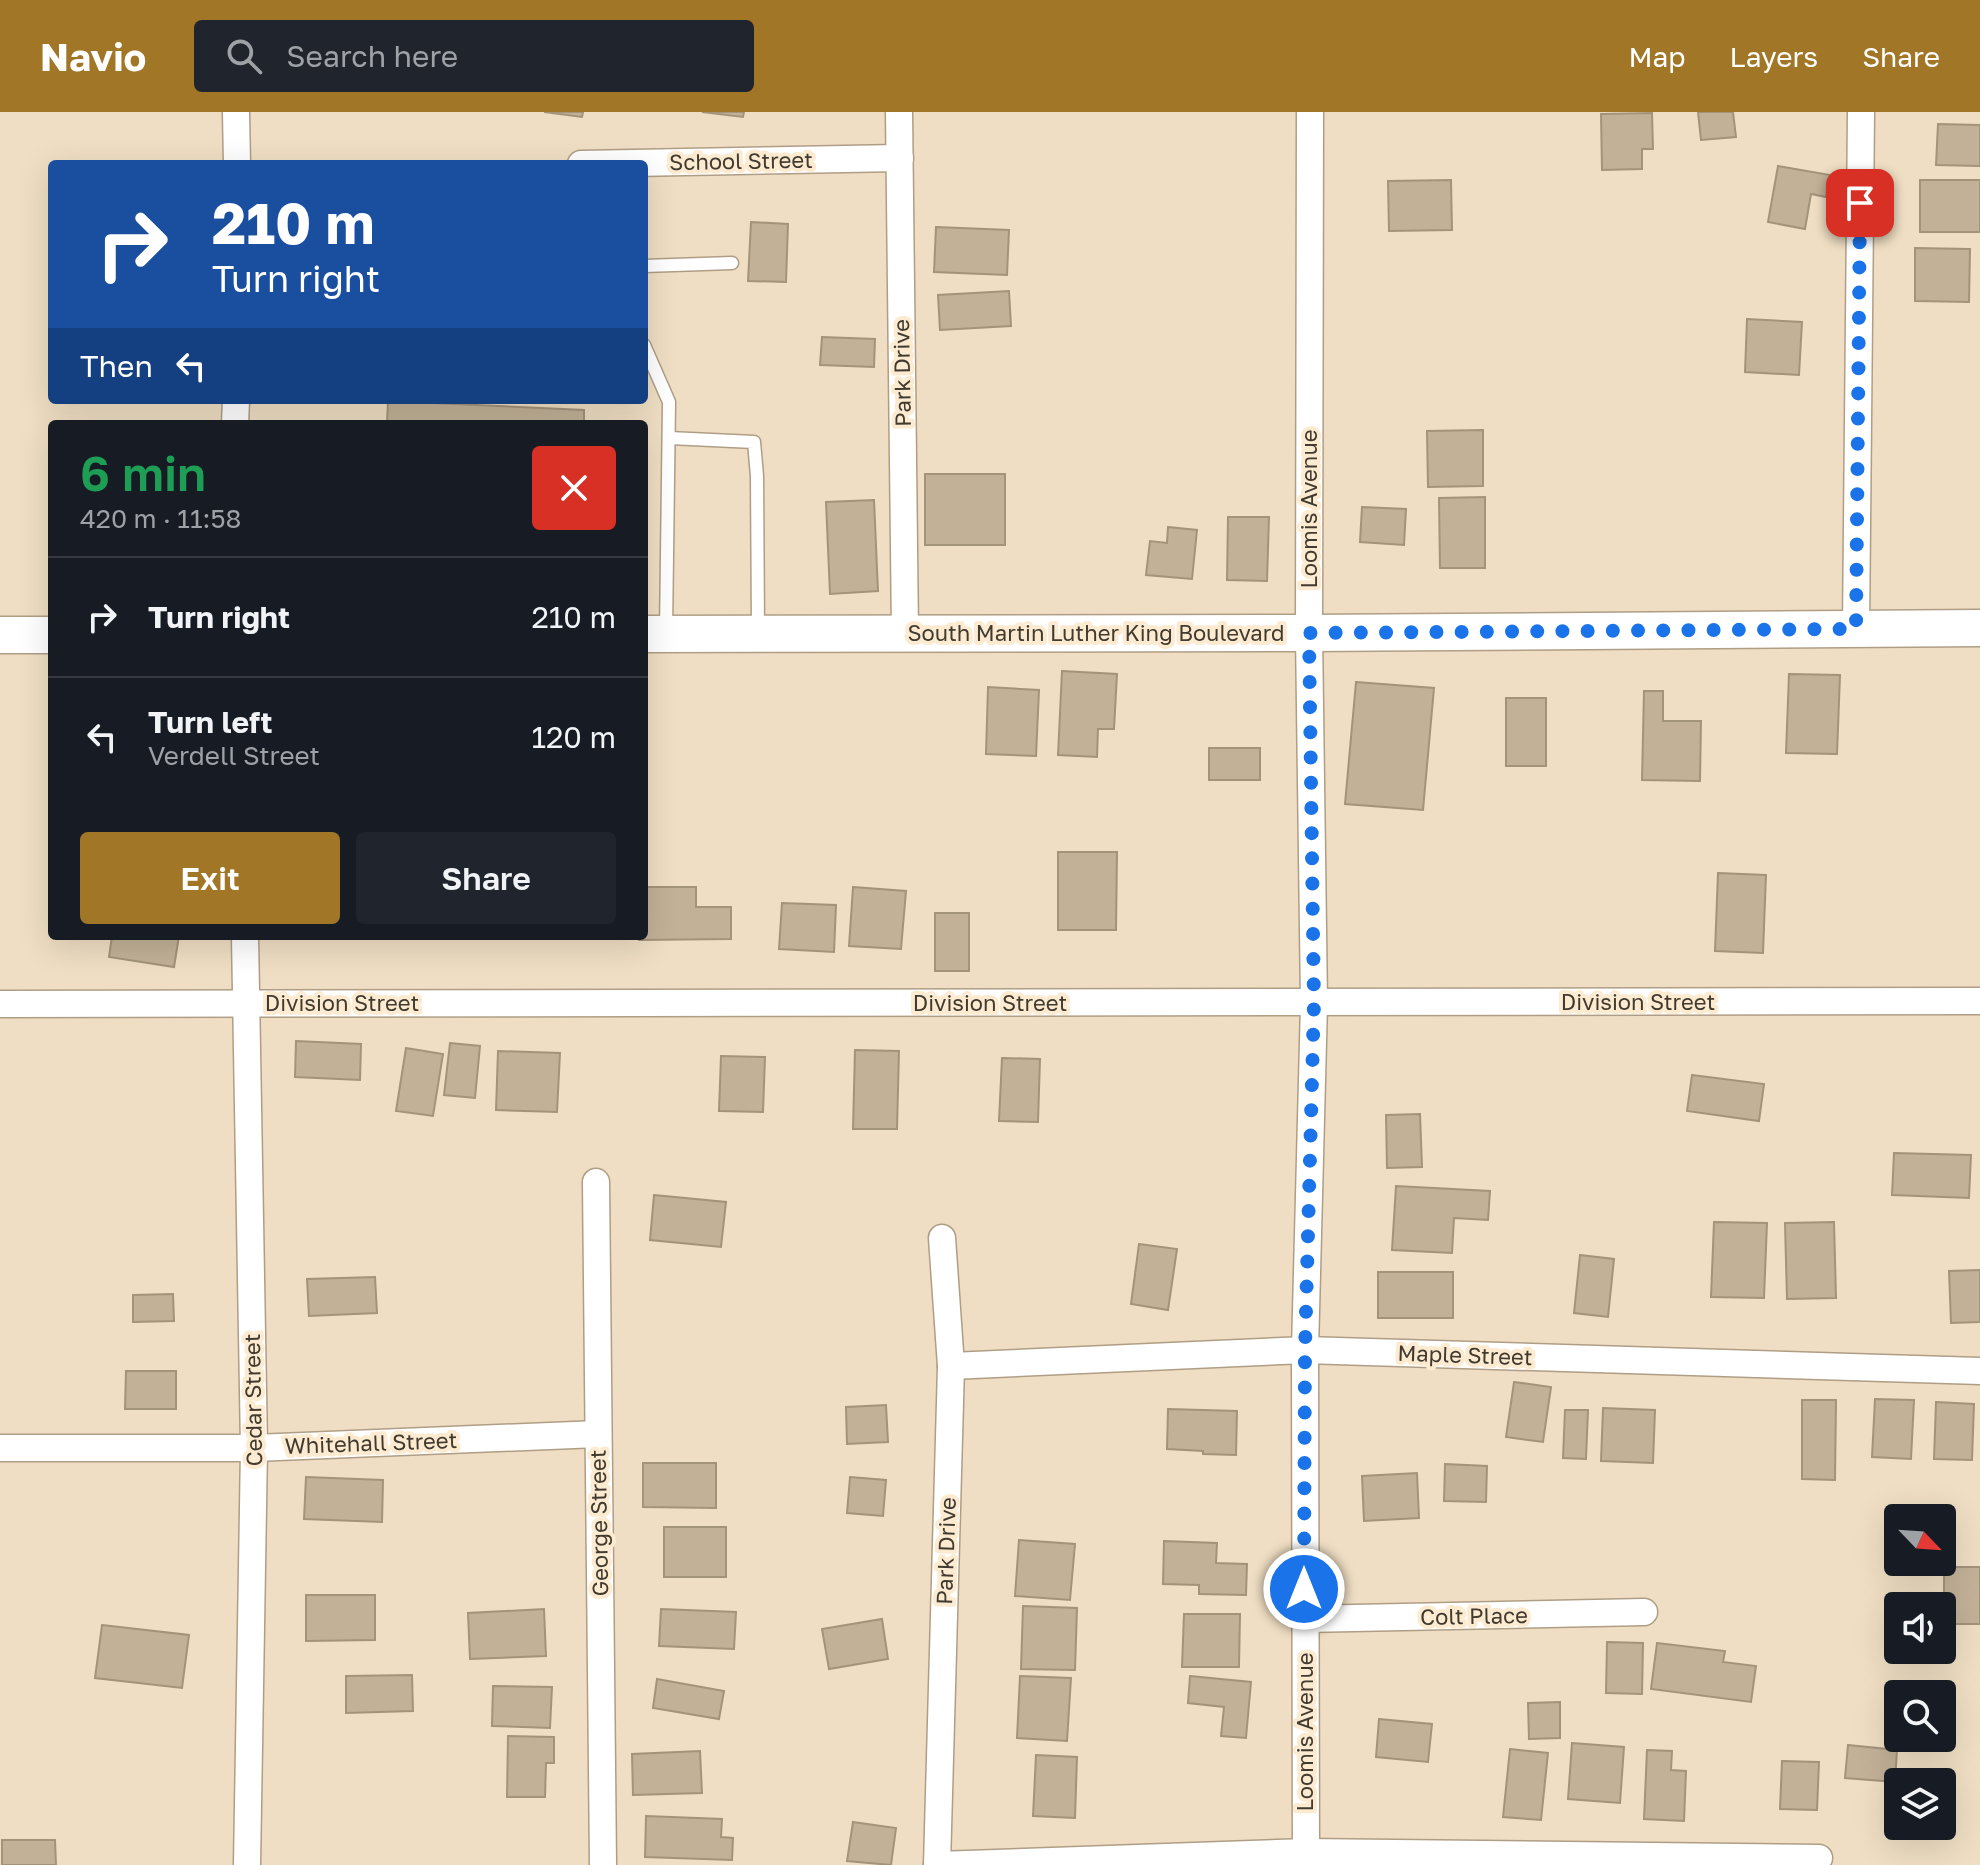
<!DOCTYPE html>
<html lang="en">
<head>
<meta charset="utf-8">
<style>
  :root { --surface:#171b24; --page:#20242c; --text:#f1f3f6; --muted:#9ea1a6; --line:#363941; --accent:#a17626 }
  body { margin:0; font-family:"Golos Text",sans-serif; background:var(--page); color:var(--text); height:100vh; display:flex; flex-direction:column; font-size:30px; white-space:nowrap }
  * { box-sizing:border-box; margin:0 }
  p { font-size:26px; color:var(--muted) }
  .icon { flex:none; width:44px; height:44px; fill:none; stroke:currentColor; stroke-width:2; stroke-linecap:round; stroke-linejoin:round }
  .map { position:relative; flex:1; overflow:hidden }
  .drawer { position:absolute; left:48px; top:308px; width:600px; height:520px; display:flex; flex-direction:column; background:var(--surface); border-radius:8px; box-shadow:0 8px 32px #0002 }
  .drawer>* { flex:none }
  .top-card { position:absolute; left:48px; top:48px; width:600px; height:244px; border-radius:8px; box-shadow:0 8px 32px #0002; background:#1a4fa0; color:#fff; overflow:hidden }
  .needle { width:52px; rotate:115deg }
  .fabs { position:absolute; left:1884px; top:1392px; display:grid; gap:16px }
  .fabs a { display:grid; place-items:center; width:72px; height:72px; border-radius:8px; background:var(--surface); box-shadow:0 8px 32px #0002; font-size:40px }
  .pin { position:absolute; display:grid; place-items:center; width:68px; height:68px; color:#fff; margin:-34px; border-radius:16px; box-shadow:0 4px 12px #0006 }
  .me { position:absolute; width:88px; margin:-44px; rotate:0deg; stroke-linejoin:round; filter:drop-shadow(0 0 6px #0008) }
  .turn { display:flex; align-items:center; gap:28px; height:168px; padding:0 32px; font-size:36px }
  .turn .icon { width:104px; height:104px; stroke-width:2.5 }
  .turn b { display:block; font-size:56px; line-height:68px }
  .then { display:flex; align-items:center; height:76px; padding:0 32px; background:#0003; gap:16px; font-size:30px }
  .round { display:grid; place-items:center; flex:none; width:84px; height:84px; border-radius:8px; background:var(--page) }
  .headline { display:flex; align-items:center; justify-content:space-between; height:136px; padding:0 32px }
  h1 { font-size:48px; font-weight:600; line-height:60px; color:#1e9e55 }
  .action { display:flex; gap:16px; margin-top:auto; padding:16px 32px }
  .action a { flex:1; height:92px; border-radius:8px; background:var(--accent); color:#fff; font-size:32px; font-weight:600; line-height:92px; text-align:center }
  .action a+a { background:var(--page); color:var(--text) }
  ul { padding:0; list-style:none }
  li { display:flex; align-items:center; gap:24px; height:120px; padding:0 32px; border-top:2px solid var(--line) }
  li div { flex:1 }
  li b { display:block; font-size:30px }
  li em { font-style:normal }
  header { display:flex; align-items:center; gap:48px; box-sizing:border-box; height:112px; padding:0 40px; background:var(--accent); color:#fff }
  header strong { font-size:38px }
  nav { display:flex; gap:44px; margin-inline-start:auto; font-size:28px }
  .search { width:560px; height:72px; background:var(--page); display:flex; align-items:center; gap:20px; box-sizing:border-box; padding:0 28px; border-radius:8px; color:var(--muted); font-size:30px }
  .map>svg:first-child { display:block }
</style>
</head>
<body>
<header>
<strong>Navio</strong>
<div class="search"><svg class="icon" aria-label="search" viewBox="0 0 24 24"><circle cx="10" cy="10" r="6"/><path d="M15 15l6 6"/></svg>Search here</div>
<nav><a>Map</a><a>Layers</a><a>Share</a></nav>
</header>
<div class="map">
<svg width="1980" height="1753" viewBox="0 0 1980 1753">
  <rect width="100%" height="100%" fill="#efdec3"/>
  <g fill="#c2b197" stroke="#a4937b" stroke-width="2">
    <path d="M544,0h39l-1,5z"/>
    <path d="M702,0h42l-1,5z"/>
    <path d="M1698,0h35l3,25 -35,3z"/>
    <path d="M1652,1l1,36h-11v20l-40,1 -1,-56z"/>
    <path d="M1938,12l42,1v41l-44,-1z"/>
    <path d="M1778,54l52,9 -4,22 -15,-3 -6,35 -37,-7z"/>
    <path d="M1451,68l1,50 -63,1 -1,-50z"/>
    <rect x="1920" y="68" width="60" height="52"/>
    <path d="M751,110l37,2 -2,58 -38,-1z"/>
    <path d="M936,115l73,3 -2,45 -73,-3z"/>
    <path d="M1915,136l55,1 -1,53 -54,-1z"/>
    <path d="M1009,179l2,35 -71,4 -2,-35z"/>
    <path d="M1747,207l55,3 -3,53 -54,-3z"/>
    <path d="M822,225l53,2 -1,28 -54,-2z"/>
    <path d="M388,289l196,9v14h-197z"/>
    <path d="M1483,318v56l-55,1 -1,-56z"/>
    <rect x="925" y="362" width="80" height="71"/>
    <path d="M1485,385v71h-45l-1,-70z"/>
    <path d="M874,388l4,91 -48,3 -4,-92z"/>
    <path d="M1362,395l44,2 -2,36 -44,-3z"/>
    <path d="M1228,405h41l-2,64 -40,-1z"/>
    <path d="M1168,415l29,3 -5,49 -46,-4 4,-34 17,2z"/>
    <path d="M1062,559l55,3 -3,55h-16l-1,28 -39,-2z"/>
    <path d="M1789,562l51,1 -3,79 -51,-1z"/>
    <path d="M1356,570l78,6 -11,122 -78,-6z"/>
    <path d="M988,575l51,3 -3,66 -50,-2z"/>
    <path d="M1644,579h19v30h38l-1,60 -58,-1z"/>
    <rect x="1506" y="586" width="40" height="68"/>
    <rect x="1209" y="636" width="51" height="32"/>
    <path d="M1058,740h59l-1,78h-58z"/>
    <path d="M1718,761l48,2 -3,78 -48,-2z"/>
    <path d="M644,775h52v20h35v32l-92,1v-4h5z"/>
    <path d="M853,775l53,4 -5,58 -52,-3z"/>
    <path d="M782,791l54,2 -2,47 -55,-3z"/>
    <rect x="935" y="801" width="34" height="58"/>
    <path d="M112,824h67l-5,31 -65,-10z"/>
    <path d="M296,929l65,3 -1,36 -65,-3z"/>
    <path d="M450,931l30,3 -5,52 -31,-3z"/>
    <path d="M406,936l37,6 -10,62 -37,-5z"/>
    <path d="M855,938l44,1 -2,78h-44z"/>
    <path d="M498,939l62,2 -3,59 -61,-2z"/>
    <path d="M721,944l44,1 -2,55 -44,-1z"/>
    <path d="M1002,946l38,1 -2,63 -39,-1z"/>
    <path d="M1692,963l72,9 -5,37 -72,-10z"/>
    <path d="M1420,1002l2,53 -35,1 -1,-53z"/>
    <path d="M1894,1041l77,2 -2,43 -77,-3z"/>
    <path d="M1396,1074l94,5 -2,29 -34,-2 -2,35 -60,-3z"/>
    <path d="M654,1083l72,7 -5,45 -71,-7z"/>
    <path d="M1714,1110l53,1 -3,75 -53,-1z"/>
    <path d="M1834,1110l2,76 -49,1 -2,-76z"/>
    <path d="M1139,1132l38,5 -9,61 -37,-6z"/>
    <path d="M1580,1143l34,4 -6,58 -34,-4z"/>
    <path d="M1980,1158v52l-29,1 -2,-52z"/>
    <rect x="1378" y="1160" width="75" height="46"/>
    <path d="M375,1165l2,36 -68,3 -2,-37z"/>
    <path d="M173,1182l1,27 -41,1v-27z"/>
    <path d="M126,1259h50v38h-51z"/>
    <path d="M1514,1270l37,5 -8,55 -37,-5z"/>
    <path d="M1875,1287l39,1 -3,59 -39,-2z"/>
    <path d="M1802,1288h34l-1,80 -33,-1z"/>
    <path d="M1936,1290l38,2 -2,56 -38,-1z"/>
    <path d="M886,1293l2,37 -41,2 -1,-37z"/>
    <path d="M1603,1296l52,2 -2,53 -52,-2z"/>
    <path d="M1168,1297l69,2 -1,44 -33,-1v-3l-36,-2z"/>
    <path d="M1565,1298h23l-2,49 -23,-1z"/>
    <path d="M643,1351h73v45l-73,-1z"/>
    <path d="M1445,1352l42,2 -1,36 -42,-1z"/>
    <path d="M1417,1361l2,45 -55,3 -2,-45z"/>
    <path d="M306,1365l77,3 -1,42 -78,-3z"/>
    <path d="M850,1365l36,3 -3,36 -36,-3z"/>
    <rect x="664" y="1415" width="62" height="50"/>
    <path d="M1019,1428l56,4 -5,56 -55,-4z"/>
    <path d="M1164,1429l53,2 -1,20 31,1 -1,31 -47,-1v-9l-36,-1z"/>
    <path d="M1944,1455h36v57h-31v15h-7v-33h-14v-5h16z"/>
    <path d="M306,1483h69v45l-69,1z"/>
    <path d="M1023,1494l54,2 -2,62 -54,-1z"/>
    <path d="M544,1497l2,47 -76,3 -2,-46z"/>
    <path d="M661,1497l75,3 -2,37 -75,-3z"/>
    <path d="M1184,1502h56l-1,53h-57z"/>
    <path d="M882,1507l6,40 -59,10 -7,-40z"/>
    <path d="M102,1513l87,10 -7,53 -87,-10z"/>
    <path d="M1607,1530l36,1 -1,51 -36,-1z"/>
    <path d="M1657,1531l68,8 -2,11 33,4 -5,36 -100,-13z"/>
    <path d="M412,1563l1,36 -67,2v-37z"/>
    <path d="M1020,1564l51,2 -4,63 -50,-3z"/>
    <path d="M1190,1564l61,6 -5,56 -25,-2 3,-29 -36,-4z"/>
    <path d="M657,1567l67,12 -5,28 -66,-11z"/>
    <path d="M493,1574l59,1 -2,41 -58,-2z"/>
    <path d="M1560,1590v36l-31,1 -1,-36z"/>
    <path d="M1379,1607l53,5 -4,38 -52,-5z"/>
    <path d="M508,1624l46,1v26h-8l-1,34h-38z"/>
    <path d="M1572,1631l52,4 -4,56 -52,-4z"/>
    <path d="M1848,1633l49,5 -2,32 -50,-4z"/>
    <path d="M1510,1637l38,4 -7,67 -38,-3z"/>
    <path d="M1647,1638l25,1 -1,19 15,1 -2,50 -40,-2z"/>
    <path d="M700,1639l2,42 -69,2 -1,-41z"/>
    <path d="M1036,1643l41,2 -2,61 -42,-2z"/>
    <path d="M1782,1649l37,1 -2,48 -37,-1z"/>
    <path d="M646,1704l76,3 -1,18 12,1 -1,22 -87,-3z"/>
    <path d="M853,1710l43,6 -5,37 -44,-4z"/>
    <path d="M2,1728h53l1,25h-54z"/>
  </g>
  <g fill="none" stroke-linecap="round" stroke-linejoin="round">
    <defs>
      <g id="lane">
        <path d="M644,154l88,-3"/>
        <path d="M644,233l25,57 -3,229"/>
        <path d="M669,326l85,4 3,34 1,153"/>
      </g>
      <g id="street">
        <path d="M236,0l1,52"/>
        <path d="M899,0l6,522"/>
        <path d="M581,52l319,-6"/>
        <path d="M235,312l1,-24"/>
        <path d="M1856,517l5,-517"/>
        <path d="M245,824l9,512 -7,417"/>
        <path d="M0,892l1980,-3"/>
        <path d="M596,1070l7,683"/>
        <path d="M951,1254l354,-16 675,21"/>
        <path d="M0,1336h254l344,-14"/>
        <path d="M1304,1507l340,-7"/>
        <path d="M937,1753l369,-13 513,6"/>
        <path d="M937,1753l14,-499 -9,-128"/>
        <path d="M1306,1753l-1,-515 9,-347 -5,-370 1,-521"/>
      </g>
      <g id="secondary">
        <path d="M644,522l665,-1 671,-5"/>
        <path d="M0,523h52"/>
      </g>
    </defs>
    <use href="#lane" stroke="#af9e85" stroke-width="15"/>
    <use href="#street" stroke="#af9e85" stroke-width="29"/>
    <use href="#secondary" stroke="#af9e85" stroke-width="39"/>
    <use href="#lane" stroke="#fff" stroke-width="12"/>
    <use href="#street" stroke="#fff" stroke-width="26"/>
    <use href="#secondary" stroke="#fff" stroke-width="36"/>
  </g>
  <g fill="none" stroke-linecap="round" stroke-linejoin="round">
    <path stroke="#1a73e8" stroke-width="14" stroke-dasharray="0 25.2" d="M1304,1477l1,-239 9,-347 -5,-370 547,-4 4,-426"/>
  </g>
  <g text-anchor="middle" stroke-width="8" stroke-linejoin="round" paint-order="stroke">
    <g font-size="22" fill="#413a2f" stroke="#fcebd0">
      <text transform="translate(741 49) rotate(-1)" y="8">School Street</text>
      <text transform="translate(902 261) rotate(-91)" y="8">Park Drive</text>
      <text transform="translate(1309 397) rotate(-90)" y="8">Loomis Avenue</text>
      <text x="1096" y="529">South Martin Luther King Boulevard</text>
      <text x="1638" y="898">Division Street</text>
      <text x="342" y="899">Division Street</text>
      <text x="990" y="899">Division Street</text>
      <text transform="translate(1465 1243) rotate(2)" y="8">Maple Street</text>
      <text transform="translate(253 1288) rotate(-91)" y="8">Cedar Street</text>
      <text transform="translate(371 1331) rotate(-2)" y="8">Whitehall Street</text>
      <text transform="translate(599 1411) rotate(-91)" y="8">George Street</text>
      <text transform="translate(946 1439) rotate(-88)" y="8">Park Drive</text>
      <text transform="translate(1474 1504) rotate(-1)" y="8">Colt Place</text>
      <text transform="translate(1305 1620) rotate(-90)" y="8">Loomis Avenue</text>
    </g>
  </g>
</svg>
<div class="fabs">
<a><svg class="needle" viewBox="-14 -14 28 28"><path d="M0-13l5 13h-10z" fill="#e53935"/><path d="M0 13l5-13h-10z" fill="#9ea1a6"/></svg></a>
<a><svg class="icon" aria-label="sound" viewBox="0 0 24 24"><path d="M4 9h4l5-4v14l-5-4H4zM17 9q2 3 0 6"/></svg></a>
<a><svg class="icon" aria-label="search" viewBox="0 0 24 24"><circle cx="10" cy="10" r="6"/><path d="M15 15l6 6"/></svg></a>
<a><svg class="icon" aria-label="layers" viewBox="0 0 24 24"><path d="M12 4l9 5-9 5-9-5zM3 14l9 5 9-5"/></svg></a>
</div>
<div class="pin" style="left:1860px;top:91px;background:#d93025"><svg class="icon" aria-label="arrive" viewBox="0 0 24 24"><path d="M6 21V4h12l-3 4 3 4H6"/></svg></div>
<svg class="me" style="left:1304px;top:1477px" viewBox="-20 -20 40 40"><circle r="17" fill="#1a73e8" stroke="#fff" stroke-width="3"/><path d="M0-11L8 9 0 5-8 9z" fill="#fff"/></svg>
<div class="top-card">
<div class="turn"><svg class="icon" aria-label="right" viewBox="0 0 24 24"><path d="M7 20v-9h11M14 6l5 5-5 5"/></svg><div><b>210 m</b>Turn right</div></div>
<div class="then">Then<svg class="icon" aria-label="left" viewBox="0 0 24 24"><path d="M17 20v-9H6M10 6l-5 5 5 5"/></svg></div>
</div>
<section class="drawer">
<div class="headline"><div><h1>6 min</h1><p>420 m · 11:58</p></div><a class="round" style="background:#d93025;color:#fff"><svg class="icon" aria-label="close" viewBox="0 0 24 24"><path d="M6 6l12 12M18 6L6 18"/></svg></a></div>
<ul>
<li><svg class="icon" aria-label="right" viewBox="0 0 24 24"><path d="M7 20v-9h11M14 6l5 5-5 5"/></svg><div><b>Turn right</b></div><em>210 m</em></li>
<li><svg class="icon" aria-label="left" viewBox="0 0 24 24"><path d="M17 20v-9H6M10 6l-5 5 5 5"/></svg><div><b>Turn left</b><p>Verdell Street</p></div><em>120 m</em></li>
</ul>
<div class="action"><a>Exit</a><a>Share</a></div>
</section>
</div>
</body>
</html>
